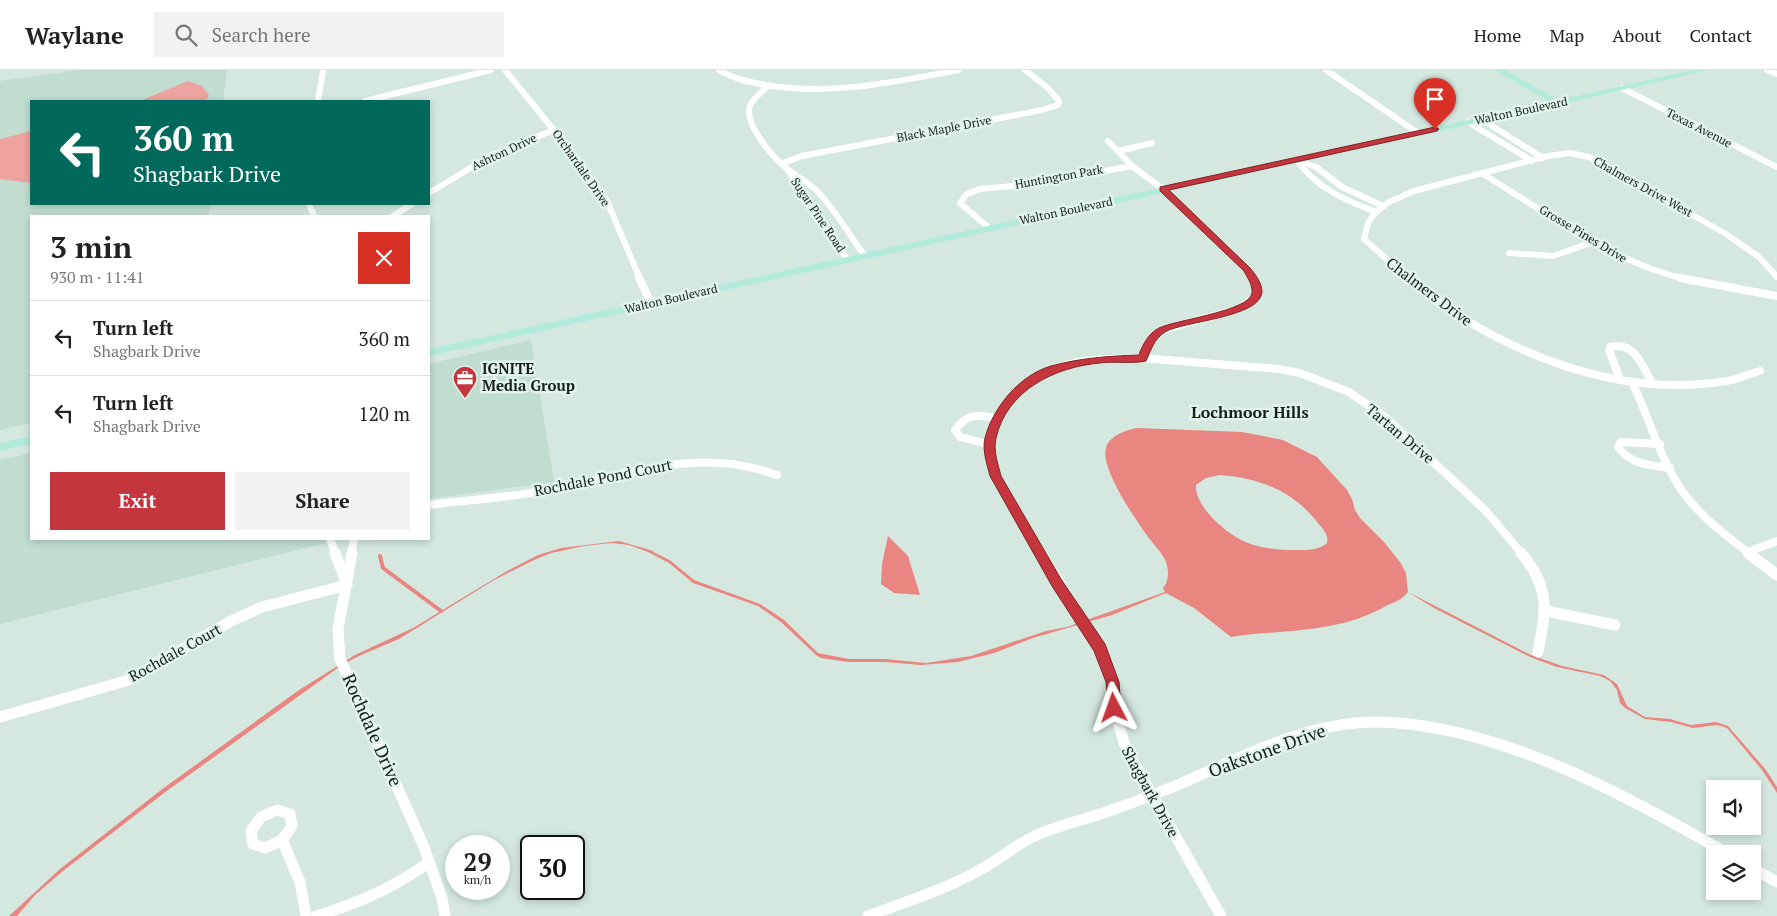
<!DOCTYPE html>
<html lang="en">
<head>
<meta charset="utf-8">
<style>
  :root { --surface:#fff; --page:#f2f2f2; --text:#222; --muted:#767676; --line:#e0e0e0; --accent:#c5353d }
  body { margin:0; font-family:"PT Serif",serif; background:var(--page); color:var(--text); height:100vh; display:flex; flex-direction:column; font-size:19px; white-space:nowrap }
  * { box-sizing:border-box; margin:0 }
  p { font-size:16px; color:var(--muted) }
  .icon { flex:none; width:28px; height:28px; fill:none; stroke:currentColor; stroke-width:2; stroke-linecap:round; stroke-linejoin:round }
  .map { position:relative; flex:1; overflow:hidden }
  .details { position:absolute; left:30px; top:145px; width:400px; height:325px; display:flex; flex-direction:column; background:var(--surface); border-radius:0px; box-shadow:0 2px 8px #0003 }
  .details>* { flex:none }
  .guide { position:absolute; left:30px; top:30px; width:400px; height:105px; border-radius:0px; box-shadow:0 2px 8px #0003; background:#00695c; color:#fff; overflow:hidden }
  .buttons { position:absolute; left:1706px; top:710px; display:grid; gap:10px }
  .buttons a { display:grid; place-items:center; width:55px; height:55px; border-radius:0px; background:var(--surface); box-shadow:0 2px 8px #0003; font-size:25px }
  .speed { position:absolute; left:445px; top:765px; display:flex; gap:10px; font-size:25px; font-weight:700; text-align:center }
  .speed>* { display:grid; place-content:center; width:65px; height:65px; border-radius:50%; background:var(--surface); box-shadow:0 2px 8px #0003; line-height:1 }
  .speed small { font-size:12px; font-weight:400 }
  .speed .limit { border:2px solid #111; border-radius:8px; background:#fff; color:#111 }
  .pin { position:absolute; display:grid; place-items:center; width:42px; height:42px; color:#fff; margin:-51px -21px; border-radius:50% 50% 50% 0; rotate:-45deg; box-shadow:0 0 5px #0007 }
  .pin .icon { rotate:45deg }
  .me { position:absolute; width:55px; margin:-28px; rotate:356deg; stroke-linejoin:round; filter:drop-shadow(0 0 4px #0008) }
  .turn { display:flex; align-items:center; gap:18px; height:105px; padding:0 20px; font-size:22px }
  .turn .icon { width:65px; height:65px; stroke-width:2.5 }
  .turn b { display:block; font-size:35px; line-height:42px }
  .round { display:grid; place-items:center; flex:none; width:52px; height:52px; border-radius:0px; background:var(--page) }
  .headline { display:flex; align-items:center; justify-content:space-between; height:85px; padding:0 20px }
  h1 { font-size:30px; font-weight:800; line-height:38px }
  .primary-button { display:flex; gap:10px; margin-top:auto; padding:10px 20px }
  .primary-button a { flex:1; height:58px; border-radius:0px; background:var(--accent); color:#fff; font-size:20px; font-weight:800; line-height:58px; text-align:center }
  .primary-button a+a { background:var(--page); color:var(--text) }
  ul { padding:0; list-style:none }
  li { display:flex; align-items:center; gap:15px; height:75px; padding:0 20px; border-top:1px solid var(--line) }
  li div { flex:1 }
  li b { display:block; font-size:19px }
  li em { font-style:normal }
  header { display:flex; align-items:center; gap:30px; box-sizing:border-box; height:70px; padding:0 25px; background:var(--surface); border-bottom:1px solid var(--line) }
  header strong { font-size:24px }
  nav { display:flex; gap:28px; margin-inline-start:auto; font-size:18px }
  .search { width:350px; height:45px; background:var(--page); display:flex; align-items:center; gap:12px; box-sizing:border-box; padding:0 18px; border-radius:0px; color:var(--muted); font-size:19px }
  .map>svg:first-child { display:block }
</style>
</head>
<body>
<header>
<strong>Waylane</strong>
<div class="search"><svg class="icon" aria-label="search" viewBox="0 0 24 24"><circle cx="10" cy="10" r="6"/><path d="M15 15l6 6"/></svg>Search here</div>
<nav><a>Home</a><a>Map</a><a>About</a><a>Contact</a></nav>
</header>
<div class="map">
<svg width="1777" height="846" viewBox="0 0 1777 846">
  <rect width="100%" height="100%" fill="#d4e8df"/>
  <g fill="#c1ddd0">
    <path d="M79,0h148l-4,31h-192v103h179l-2,12h-177v207l-31,7v-349z"/>
    <path d="M531,270l23,142 -125,17v-135z"/>
    <path d="M31,383v86h310l-341,85v-164z"/>
  </g>
  <g fill="#eda39f">
    <path d="M188,11l14,5 7,9 -3,6h-66z"/>
    <path d="M31,61v52l-31,-4v-40z"/>
  </g>
  <g fill="#e98682" fill-rule="evenodd">
    <path d="M1137,358l105,4 41,8 34,17 30,33 5,9 3,11 5,8 24,24 16,20 6,11 2,19 123,63 31,11 42,9 13,9 10,22 18,11 25,2 21,6 25,-3 12,4 38,44 11,17v6l-15,-23 -35,-42 -10,-3 -24,3 -22,-6 -26,-3 -20,-11 -5,-5 -3,-13 -7,-9 -10,-5 -43,-9 -27,-10 -96,-49 -26,-16c-6,8 -14,10 -22,14 -49,28 -102,23 -155,31l-37,-29 -28,-15 -54,22 -79,23 -39,15 -36,9 -37,3 -36,-3h-37l-27,-4 -5,-3 -35,-33 -23,-16 -65,-23 -24,-20 -21,-11 -19,-7 -17,-2 -28,3 -33,7 -17,7 -40,20 -95,59 -40,17 -17,9 -178,128 -101,78 -28,24 -18,21h-8l51,-47 101,-79 138,-100 56,-35 58,-27 94,-57 31,-16 23,-7 58,-7 31,9 21,11 23,19 66,24 24,16 34,33 31,6h36l41,4 45,-7 75,-25 21,-4 98,-35 -2,-4c6,-7 6,-17 3,-26 -4,-10 -14,-19 -20,-28 -12,-17 -46,-66 -40,-86 3,-12 20,-18 31,-20zM1220,405c40,3 73,16 98,48 5,6 11,12 9,20 -7,7 -20,7 -29,7 -16,0 -35,-1 -50,-7 -19,-7 -54,-36 -52,-58l10,-7z"/>
    <path d="M888,466l20,20 12,39 -26,-2 -13,-9 1,-20z"/>
  </g>
  <g fill="none" stroke-linecap="round" stroke-linejoin="round">
    <path stroke="#e98682" stroke-width="4" d="M380,486l3,12 58,43"/>
    <g stroke="#fff" stroke-width="6">
      <path d="M505,0l73,90 29,41 33,78"/>
      <path d="M719,0c14,9 31,12 47,15 65,11 129,-3 193,-15"/>
      <path d="M1326,0l92,63"/>
      <path d="M1767,0l10,4"/>
      <path d="M768,16c-6,6 -15,12 -18,20 -7,17 23,51 35,61 10,9 22,14 31,23 19,19 32,43 48,65"/>
      <path d="M1622,18l155,79"/>
      <path d="M318,31l5,-31"/>
      <path d="M365,31l126,-31"/>
      <path d="M1481,49l62,39"/>
      <path d="M1468,52l64,39"/>
      <path d="M1108,71l24,25"/>
      <path d="M1118,81l34,-8"/>
      <path d="M1297,90l19,7 26,20 41,19"/>
      <path d="M1297,90c19,28 48,40 79,52"/>
      <path d="M781,94l21,-8 240,-46 16,-5 1,-4 -11,-13 -23,-18"/>
      <path d="M789,102l58,87"/>
      <path d="M1483,104c66,40 126,87 202,105"/>
      <path d="M429,123l63,-38 62,-25"/>
      <path d="M309,134l5,12"/>
      <path d="M393,146l19,-12"/>
      <path d="M989,158l-29,-25 7,-9 13,-5 53,-5 99,-18 31,23 84,81 5,9"/>
      <path d="M1509,183l44,3 40,-14"/>
      <path d="M1409,209l-45,-40 4,-16 7,-10 14,-11 25,-11 134,-35 22,-3 19,4 137,77 33,23 18,20"/>
    </g>
    <g stroke="#fff" stroke-width="8">
      <path d="M639,208l12,25"/>
      <path d="M1407,208c87,71 206,122 320,103 11,-2 22,-7 33,-10"/>
      <path d="M1680,208l97,18"/>
      <path d="M1142,288l137,11 21,4 49,19 36,25 101,94 36,43"/>
      <path d="M1620,309l-11,-29 1,-3c25,-6 32,18 42,36"/>
      <path d="M1632,312c17,36 28,76 50,109 18,25 43,44 68,63"/>
      <path d="M1660,374l-39,-2 -3,5c13,18 32,18 52,21"/>
      <path d="M991,375l-31,-8 -5,-7c14,-19 23,-14 44,-12"/>
      <path d="M429,435c38,-5 76,-7 113,-14 82,-14 152,-46 235,-16"/>
      <path d="M330,469l6,15"/>
      <path d="M1748,482l29,-11"/>
      <path d="M351,484l3,-15"/>
      <path d="M1041,484l-45,-78c-4,-11 -7,-22 -6,-34 4,-36 39,-67 72,-76 26,-8 54,-7 80,-8l5,-13 15,-15 77,-21 16,-12 1,-9 -4,-10"/>
    </g>
    <g stroke="#fff" stroke-width="11">
      <path d="M335,483l12,31"/>
      <path d="M352,483l-14,76 2,30 84,188 18,51 3,18"/>
      <path d="M1040,483l60,95 12,34 2,26 12,41 95,167"/>
      <path d="M1521,483c30,35 25,57 17,99"/>
      <path d="M1748,483l29,22"/>
      <path d="M1546,541l69,14"/>
      <path d="M0,647l129,-37 102,-59 31,-14 85,-22"/>
      <path d="M277,740l13,4 2,12 -10,14 -17,8 -12,-4 -2,-13 10,-14z"/>
      <path d="M282,770l18,42 6,34"/>
      <path d="M1752,798l25,14"/>
      <path d="M316,846c41,-12 78,-28 113,-54"/>
      <path d="M868,846c36,-14 74,-25 108,-44 22,-11 41,-29 63,-38 19,-8 39,-13 58,-19 28,-9 56,-20 83,-31 62,-27 129,-63 198,-62 119,2 250,74 350,132"/>
    </g>
    <g fill="#b2ebdc" fill-rule="evenodd">
      <path d="M1495,0h10l53,30 136,-30h14l-150,35 -1129,251v-7l1121,-247z"/>
      <path d="M31,366v8l-31,7v-8z"/>
    </g>
  </g>
  <path fill="#c5353d" stroke="#802228" d="M1435,57l4,2 -2,2 -268,59 81,78c5,6 12,15 12,24 -2,26 -79,29 -97,40 -11,7 -14,18 -19,29 -15,3 -31,0 -46,2 -45,4 -93,27 -104,75 -3,13 2,26 5,38l60,103 44,65 14,38 2,26 -2,4 -5,2 -5,-2 -3,-30 -12,-31 -42,-65 -62,-110c-3,-12 -8,-26 -5,-38 8,-31 35,-63 66,-72 29,-8 58,-10 88,-11 3,-10 10,-22 20,-27 16,-8 91,-17 93,-35 1,-8 -5,-16 -8,-22l-84,-80v-4z"/>
  <defs>
    <symbol id="office-pin" viewBox="-11 -11 22 30"><path d="M0 17L-7.5 6A9.5 9.5 0 1 1 7.5 6Z" fill="#c5353d" stroke="#e1f5ec"/><path d="M-6-3h4V-5.5h4V-3h4V5H-6ZM-1-4.5V-3h2v-1.5ZM-6 0V1H6V0Z" fill="#fff"/></symbol>
  </defs>
  <g fill-rule="evenodd">
    <use href="#office-pin" x="451" y="294" width="28" height="38"/>
  </g>
  <g text-anchor="middle" stroke-width="5" stroke-linejoin="round" paint-order="stroke">
    <g font-size="12" fill="#161d1a" stroke="#e1f5ec">
      <text transform="translate(1521 41) rotate(-12)" y="4">Walton Boulevard</text>
      <text transform="translate(1699 58) rotate(27)" y="4">Texas Avenue</text>
      <text transform="translate(944 59) rotate(-11)" y="4">Black Maple Drive</text>
      <text transform="translate(504 82) rotate(-25)" y="4">Ashton Drive</text>
      <text transform="translate(581 98) rotate(55)" y="4">Orchardale Drive</text>
      <text transform="translate(1059 107) rotate(-10)" y="4">Huntington Park</text>
      <text transform="translate(1643 117) rotate(29)" y="4">Chalmers Drive West</text>
      <text transform="translate(1066 141) rotate(-12)" y="4">Walton Boulevard</text>
      <text transform="translate(818 145) rotate(56)" y="4">Sugar Pine Road</text>
      <text transform="translate(1583 164) rotate(31)" y="4">Grosse Pines Drive</text>
      <text transform="translate(671 229) rotate(-13)" y="4">Walton Boulevard</text>
    </g>
    <g font-size="15" fill="#161d1a" stroke="#e1f5ec">
      <text transform="translate(1429 222) rotate(37)" y="5">Chalmers Drive</text>
      <text transform="translate(1400 364) rotate(40)" y="5">Tartan Drive</text>
      <text transform="translate(603 408) rotate(-11)" y="5">Rochdale Pond Court</text>
      <text transform="translate(175 583) rotate(-29)" y="5">Rochdale Court</text>
      <text transform="translate(1150 722) rotate(61)" y="5">Shagbark Drive</text>
    </g>
    <g font-size="15" font-weight="bold" fill="#161d1a" stroke="#e1f5ec" text-anchor="start">
      <text x="482" y="304">IGNITE<tspan x="482" dy="17">Media Group</tspan></text>
    </g>
    <g font-size="16" font-weight="bold" fill="#161d1a" stroke="#e1f5ec">
      <text x="1250" y="348">Lochmoor Hills</text>
    </g>
    <g font-size="18" fill="#161d1a" stroke="#e1f5ec">
      <text transform="translate(372 660) rotate(66)" y="6">Rochdale Drive</text>
      <text transform="translate(1267 681) rotate(-20)" y="6">Oakstone Drive</text>
    </g>
  </g>
</svg>
<div class="buttons">
<a><svg class="icon" aria-label="sound" viewBox="0 0 24 24"><path d="M4 9h4l5-4v14l-5-4H4zM17 9q2 3 0 6"/></svg></a>
<a><svg class="icon" aria-label="layers" viewBox="0 0 24 24"><path d="M12 4l9 5-9 5-9-5zM3 14l9 5 9-5"/></svg></a>
</div>
<div class="speed"><div>29<small>km/h</small></div><div class="limit">30</div></div>
<div class="pin" style="left:1435px;top:59px;background:#d93025"><svg class="icon" aria-label="arrive" viewBox="0 0 24 24"><path d="M6 21V4h12l-3 4 3 4H6"/></svg></div>
<svg class="me" style="left:1114px;top:638px" viewBox="-20 -20 40 40"><path d="M0-17L14 15 0 8-14 15z" fill="#c5353d" stroke="#fff" stroke-width="4"/></svg>
<div class="guide">
<div class="turn"><svg class="icon" aria-label="left" viewBox="0 0 24 24"><path d="M17 20v-9H6M10 6l-5 5 5 5"/></svg><div><b>360 m</b>Shagbark Drive</div></div>
</div>
<section class="details">
<div class="headline"><div><h1>3 min</h1><p>930 m · 11:41</p></div><a class="round" style="background:#d93025;color:#fff"><svg class="icon" aria-label="close" viewBox="0 0 24 24"><path d="M6 6l12 12M18 6L6 18"/></svg></a></div>
<ul>
<li><svg class="icon" aria-label="left" viewBox="0 0 24 24"><path d="M17 20v-9H6M10 6l-5 5 5 5"/></svg><div><b>Turn left</b><p>Shagbark Drive</p></div><em>360 m</em></li>
<li><svg class="icon" aria-label="left" viewBox="0 0 24 24"><path d="M17 20v-9H6M10 6l-5 5 5 5"/></svg><div><b>Turn left</b><p>Shagbark Drive</p></div><em>120 m</em></li>
</ul>
<div class="primary-button"><a>Exit</a><a>Share</a></div>
</section>
</div>
</body>
</html>
